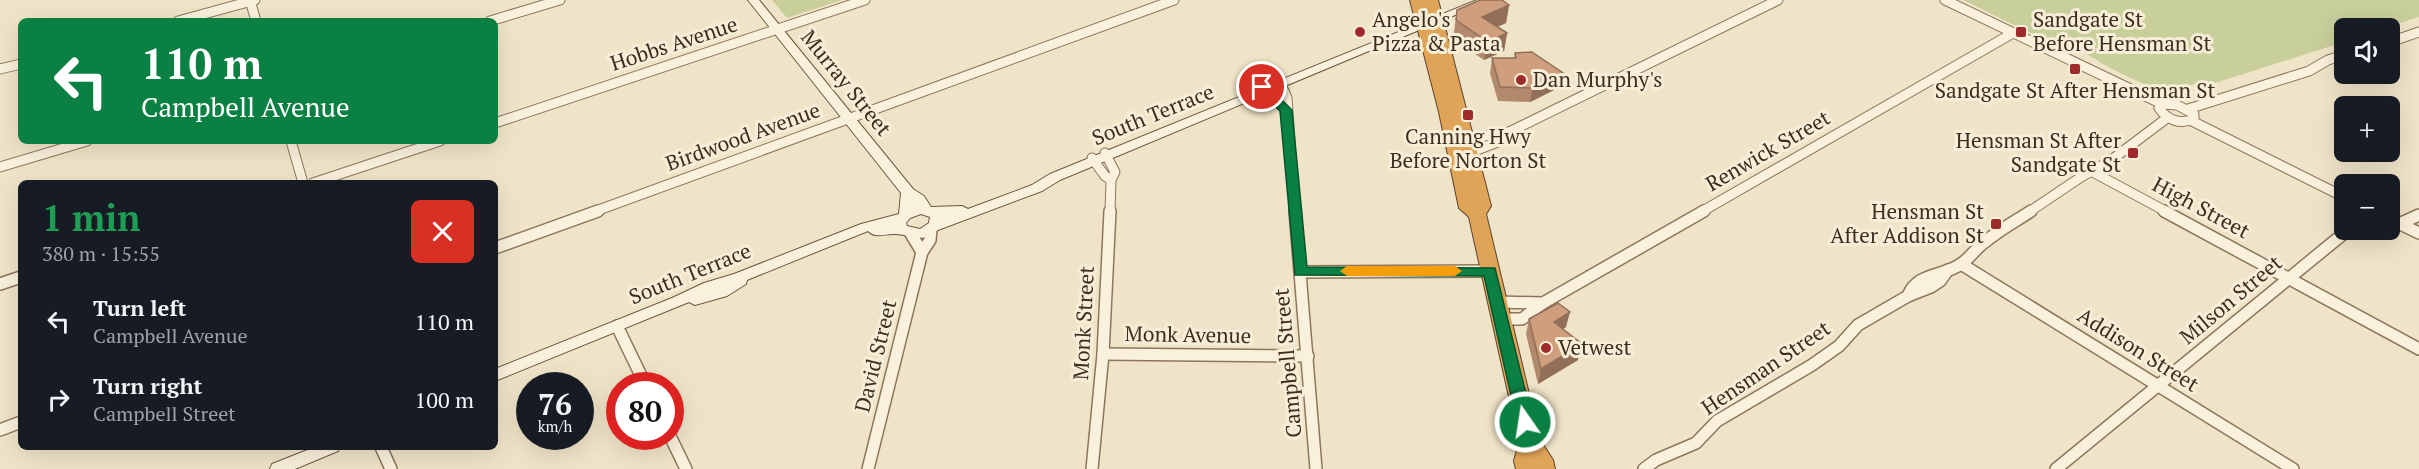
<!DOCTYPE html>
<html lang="en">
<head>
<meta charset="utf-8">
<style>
  :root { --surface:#171b24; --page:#20242c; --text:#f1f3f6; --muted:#9ea1a6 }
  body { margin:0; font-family:"PT Serif",serif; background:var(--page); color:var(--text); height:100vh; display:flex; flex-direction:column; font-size:22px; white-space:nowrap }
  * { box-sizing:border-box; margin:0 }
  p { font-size:20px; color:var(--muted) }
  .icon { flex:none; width:33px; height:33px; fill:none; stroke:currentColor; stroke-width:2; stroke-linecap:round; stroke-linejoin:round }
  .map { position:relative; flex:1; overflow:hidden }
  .drawer { position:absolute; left:18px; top:180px; width:480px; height:270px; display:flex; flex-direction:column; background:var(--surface); border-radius:9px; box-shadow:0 6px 24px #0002 }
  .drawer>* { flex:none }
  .top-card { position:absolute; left:18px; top:18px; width:480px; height:126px; border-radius:9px; box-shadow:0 6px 24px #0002; background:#0b8043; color:#fff; overflow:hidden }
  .fabs { position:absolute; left:2334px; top:18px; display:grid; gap:12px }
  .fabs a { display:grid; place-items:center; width:66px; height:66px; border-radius:9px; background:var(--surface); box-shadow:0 6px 24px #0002; font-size:30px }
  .speed { position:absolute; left:516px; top:372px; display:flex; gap:12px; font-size:30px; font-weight:700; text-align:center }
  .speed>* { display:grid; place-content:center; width:78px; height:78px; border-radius:50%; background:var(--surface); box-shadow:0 6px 24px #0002; line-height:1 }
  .speed small { font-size:15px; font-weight:400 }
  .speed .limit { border:9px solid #d22; background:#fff; color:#111 }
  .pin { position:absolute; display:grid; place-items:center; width:51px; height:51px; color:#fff; margin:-26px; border:3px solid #fff; border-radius:50%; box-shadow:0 2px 6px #0007 }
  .me { position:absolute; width:66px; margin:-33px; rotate:347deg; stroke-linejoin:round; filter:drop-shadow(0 0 4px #0008) }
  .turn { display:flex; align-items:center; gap:21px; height:126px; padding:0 24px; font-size:27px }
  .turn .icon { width:78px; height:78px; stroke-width:2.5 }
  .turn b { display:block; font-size:42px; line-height:51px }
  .round { display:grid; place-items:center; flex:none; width:63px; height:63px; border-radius:9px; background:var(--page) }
  .overview { display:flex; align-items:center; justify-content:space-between; height:102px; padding:0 24px }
  h1 { font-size:36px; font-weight:700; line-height:45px; color:#1e9e55 }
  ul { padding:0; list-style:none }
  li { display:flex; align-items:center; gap:18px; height:78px; padding:0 24px }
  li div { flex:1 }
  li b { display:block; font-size:22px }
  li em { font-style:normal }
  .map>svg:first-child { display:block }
</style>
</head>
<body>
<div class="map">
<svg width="2419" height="469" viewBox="0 0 2419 469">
  <rect width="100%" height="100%" fill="#f0e4c8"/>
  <g fill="#c9cf9b">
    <path d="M772,0h70l-55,18z"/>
    <path d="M1963,0h456v17l-35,11h-40v14l-129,41c-14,-1 -29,0 -37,13l-10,-1c-21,-10 -44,-19 -65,-31 -18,-11 -34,-23 -56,-23z"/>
  </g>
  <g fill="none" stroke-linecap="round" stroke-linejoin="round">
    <defs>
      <g id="street-far1">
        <path d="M250,0l6,21"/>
        <path d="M1945,0l217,104"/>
        <path d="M178,21l77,-21"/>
        <path d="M490,21l70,-21"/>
        <path d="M2390,42l29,-10"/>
        <path d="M0,69l21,-5"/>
        <path d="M1276,81l8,10 3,7 8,114"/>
        <path d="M1262,87l24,23"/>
        <path d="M2162,104l15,1 17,9v5c-14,6 -27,1 -35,-11z"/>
        <path d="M2188,109l121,-38 19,-11 16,-5"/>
        <path d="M2192,121l152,76"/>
        <path d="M495,123l370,-123"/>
        <path d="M1466,139l43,-7 269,-132"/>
        <path d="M291,141l12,42"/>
        <path d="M1105,153l10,19 -4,8 -1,32"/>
        <path d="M1469,153l31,-12 9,-9"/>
        <path d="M1092,158l13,18 6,4"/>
        <path d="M0,167l87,-26"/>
        <path d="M2091,171l76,41"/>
        <path d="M313,183l127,-42"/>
        <path d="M593,212l581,-212"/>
        <path d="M1701,212l312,-179"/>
        <path d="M2029,212l52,-35 29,-16 57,-43"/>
      </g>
      <g id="street">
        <path d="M1295,211l21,258"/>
        <path d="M2164,211l255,138"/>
        <path d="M2390,219l29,14"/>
        <path d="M2399,224l20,-9"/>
        <path d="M911,234l11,18"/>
        <path d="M495,248l103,-37"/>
        <path d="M1961,264l332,205"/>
        <path d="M1300,272l190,-1"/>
        <path d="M0,284l21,-7"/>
        <path d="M1908,296c9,-24 35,-19 53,-32 9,-6 15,-16 24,-22 14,-12 31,-21 46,-31"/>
        <path d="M1497,302l46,1"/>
        <path d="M1501,319h21l21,-16 161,-92"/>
        <path d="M617,326l29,60"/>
        <path d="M1103,354l205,2"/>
        <path d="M0,430l21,-8"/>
        <path d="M670,436l16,33"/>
        <path d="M381,447l10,22"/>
        <path d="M868,469l54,-217 8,-12 1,-10"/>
        <path d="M1092,469l11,-115 7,-143"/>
        <path d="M1644,469l12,-9 40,-17 21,-22 95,-56 27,-19 19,-21 50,-29 23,-9 9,-6 8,-11"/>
        <path d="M2056,469l292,-239"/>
      </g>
      <g id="secondary">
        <path d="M748,0h11l154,189 11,7 7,11 31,-1 6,3 64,-24 18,-11 427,-174h14l-431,180 -18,11 -104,39c-16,14 -25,5 -42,4 -10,-1 -21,5 -28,-3l-121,49 -1,4 -19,12 -32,9 -6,-3 -194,79v-12l177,-71 32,-15 30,-9 127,-50 38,-10 2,-21zM921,214l9,3 -1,6 -9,6 -13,-3 -1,-3 4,-5z"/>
        <path d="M315,447h25l-2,4 -43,18h-25l2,-5z"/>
      </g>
      <path id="highway" d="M1410,0h28l53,206 -5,8 54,226 13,20 2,9h-39l-2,-8 5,-19 -50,-225 -10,-9 -20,-96z"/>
    </defs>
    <use href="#street-far1" stroke="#8d765c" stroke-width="11"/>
    <use href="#street" stroke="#8d765c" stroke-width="14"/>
    <use href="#secondary" stroke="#6f573f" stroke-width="2"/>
    <use href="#highway" stroke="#5b4430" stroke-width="2"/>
    <use href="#street-far1" stroke="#faf1dc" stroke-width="9"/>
    <use href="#street" stroke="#faf1dc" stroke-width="11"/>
    <use href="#secondary" fill="#faf1dc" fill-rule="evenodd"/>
    <use href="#highway" fill="#e0a458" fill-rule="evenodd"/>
  </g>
  <g fill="#b2896c">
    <path d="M1509,5l-3,18 -9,4 10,6 -3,18 -20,9 -31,-21 4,-29z"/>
    <path d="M1515,53l48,20 -3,14 -30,15 -32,-1 -8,-28 2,-15h22z"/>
    <path d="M1529,319l37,8 -3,2 15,31 -40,24 -12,-50z"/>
  </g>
  <g fill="#916f58">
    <path d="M1509,5l-3,18 -27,12 3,-18z"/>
    <path d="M1507,33l-3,18 -20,9 4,-18z"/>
    <path d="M1563,73l-3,14 -30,15 3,-14z"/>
    <path d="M1570,312l-4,15 -16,10 4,-15z"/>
    <path d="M1582,344l-4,16 -40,24 3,-15z"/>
  </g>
  <g fill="#cf9f7d" stroke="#916f58" stroke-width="1.5">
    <path d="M1480,0h22l7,5 -27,12 25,16 -19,9 -32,-22 1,-10z"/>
    <path d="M1532,52l31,21 -30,15 -33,-1 -8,-29h24l-1,-5z"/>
    <path d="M1558,303l12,9 -16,10 28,22 -41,25 -12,-50z"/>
  </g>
  <path fill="#0b8043" stroke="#07532c" stroke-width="1.5" d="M1262,83l4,1 26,26 15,157 188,1 38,154 -3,4h-11l-2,-4 -33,-146 -189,-1 -15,-164 -24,-24z"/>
  <path fill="#f59e0b" d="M1347,266h108l7,5 -7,5h-108l-7,-5z"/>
  <g fill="#9e2a2b" stroke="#f7eed8" stroke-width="2">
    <circle cx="1360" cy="32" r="6"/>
    <rect x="2015" y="26" width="12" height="12" rx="3"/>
    <rect x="2069" y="63" width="12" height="12" rx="3"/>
    <circle cx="1521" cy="80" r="6"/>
    <rect x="1462" y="109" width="12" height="12" rx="3"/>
    <rect x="2127" y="147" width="12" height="12" rx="3"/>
    <rect x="1990" y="218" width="12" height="12" rx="3"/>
    <circle cx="1546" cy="348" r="6"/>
  </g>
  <g text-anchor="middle" stroke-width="6" stroke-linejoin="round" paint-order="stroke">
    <g font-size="21" fill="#3d2e20" stroke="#f7eed8" text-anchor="start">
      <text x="1372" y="27">Angelo's<tspan x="1372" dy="24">Pizza &amp; Pasta</tspan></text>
      <text x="2033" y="27">Sandgate St<tspan x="2033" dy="24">Before Hensman St</tspan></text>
      <text x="1533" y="87">Dan Murphy's</text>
      <text x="2075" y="98" text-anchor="middle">Sandgate St After Hensman St</text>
      <text x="1468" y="144" text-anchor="middle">Canning Hwy<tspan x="1468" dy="24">Before Norton St</tspan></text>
      <text x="2121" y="148" text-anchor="end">Hensman St After<tspan x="2121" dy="24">Sandgate St</tspan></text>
      <text x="1984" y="219" text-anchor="end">Hensman St<tspan x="1984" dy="24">After Addison St</tspan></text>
      <text x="1558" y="355">Vetwest</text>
    </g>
    <g font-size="21" fill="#3d2e20" stroke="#f7eed8">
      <text transform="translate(674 44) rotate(-18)" y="7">Hobbs Avenue</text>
      <text transform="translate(846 83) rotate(51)" y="7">Murray Street</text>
      <text transform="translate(1153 115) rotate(-22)" y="7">South Terrace</text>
      <text transform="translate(743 137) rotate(-20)" y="7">Birdwood Avenue</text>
      <text transform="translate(1768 151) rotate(-30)" y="7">Renwick Street</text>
      <text transform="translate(2201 208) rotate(28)" y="7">High Street</text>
      <text transform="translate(690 274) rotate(-22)" y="7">South Terrace</text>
      <text transform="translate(2231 300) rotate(-40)" y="7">Milson Street</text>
      <text transform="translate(1084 323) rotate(-87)" y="7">Monk Street</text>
      <text transform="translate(1188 335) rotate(1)" y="7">Monk Avenue</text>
      <text transform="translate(2138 350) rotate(32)" y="7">Addison Street</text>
      <text transform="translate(876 356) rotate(-76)" y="7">David Street</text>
      <text transform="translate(1288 363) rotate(-95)" y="7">Campbell Street</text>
      <text transform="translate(1766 368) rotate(-34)" y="7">Hensman Street</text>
    </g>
  </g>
</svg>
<div class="fabs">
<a><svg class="icon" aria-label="sound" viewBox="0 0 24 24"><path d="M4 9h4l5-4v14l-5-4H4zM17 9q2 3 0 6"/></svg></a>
<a>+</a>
<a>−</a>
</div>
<div class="speed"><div>76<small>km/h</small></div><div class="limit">80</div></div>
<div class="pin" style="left:1262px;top:87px;background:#d93025"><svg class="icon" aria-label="arrive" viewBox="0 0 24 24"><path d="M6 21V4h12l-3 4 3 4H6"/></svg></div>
<svg class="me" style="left:1525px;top:422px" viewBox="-20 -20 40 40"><circle r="17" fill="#0b8043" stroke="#fff" stroke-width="3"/><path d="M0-11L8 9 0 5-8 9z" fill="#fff"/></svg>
<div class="top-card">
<div class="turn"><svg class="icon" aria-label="left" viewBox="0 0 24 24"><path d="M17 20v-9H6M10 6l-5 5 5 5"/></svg><div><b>110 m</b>Campbell Avenue</div></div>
</div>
<section class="drawer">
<div class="overview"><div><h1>1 min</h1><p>380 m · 15:55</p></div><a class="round" style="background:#d93025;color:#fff"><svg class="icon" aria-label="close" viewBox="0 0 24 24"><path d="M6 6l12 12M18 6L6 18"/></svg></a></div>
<ul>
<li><svg class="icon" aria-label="left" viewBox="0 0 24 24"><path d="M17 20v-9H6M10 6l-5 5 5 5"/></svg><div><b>Turn left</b><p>Campbell Avenue</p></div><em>110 m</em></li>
<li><svg class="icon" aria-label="right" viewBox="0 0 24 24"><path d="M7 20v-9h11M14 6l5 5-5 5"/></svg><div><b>Turn right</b><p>Campbell Street</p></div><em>100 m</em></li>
</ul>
</section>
</div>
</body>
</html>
